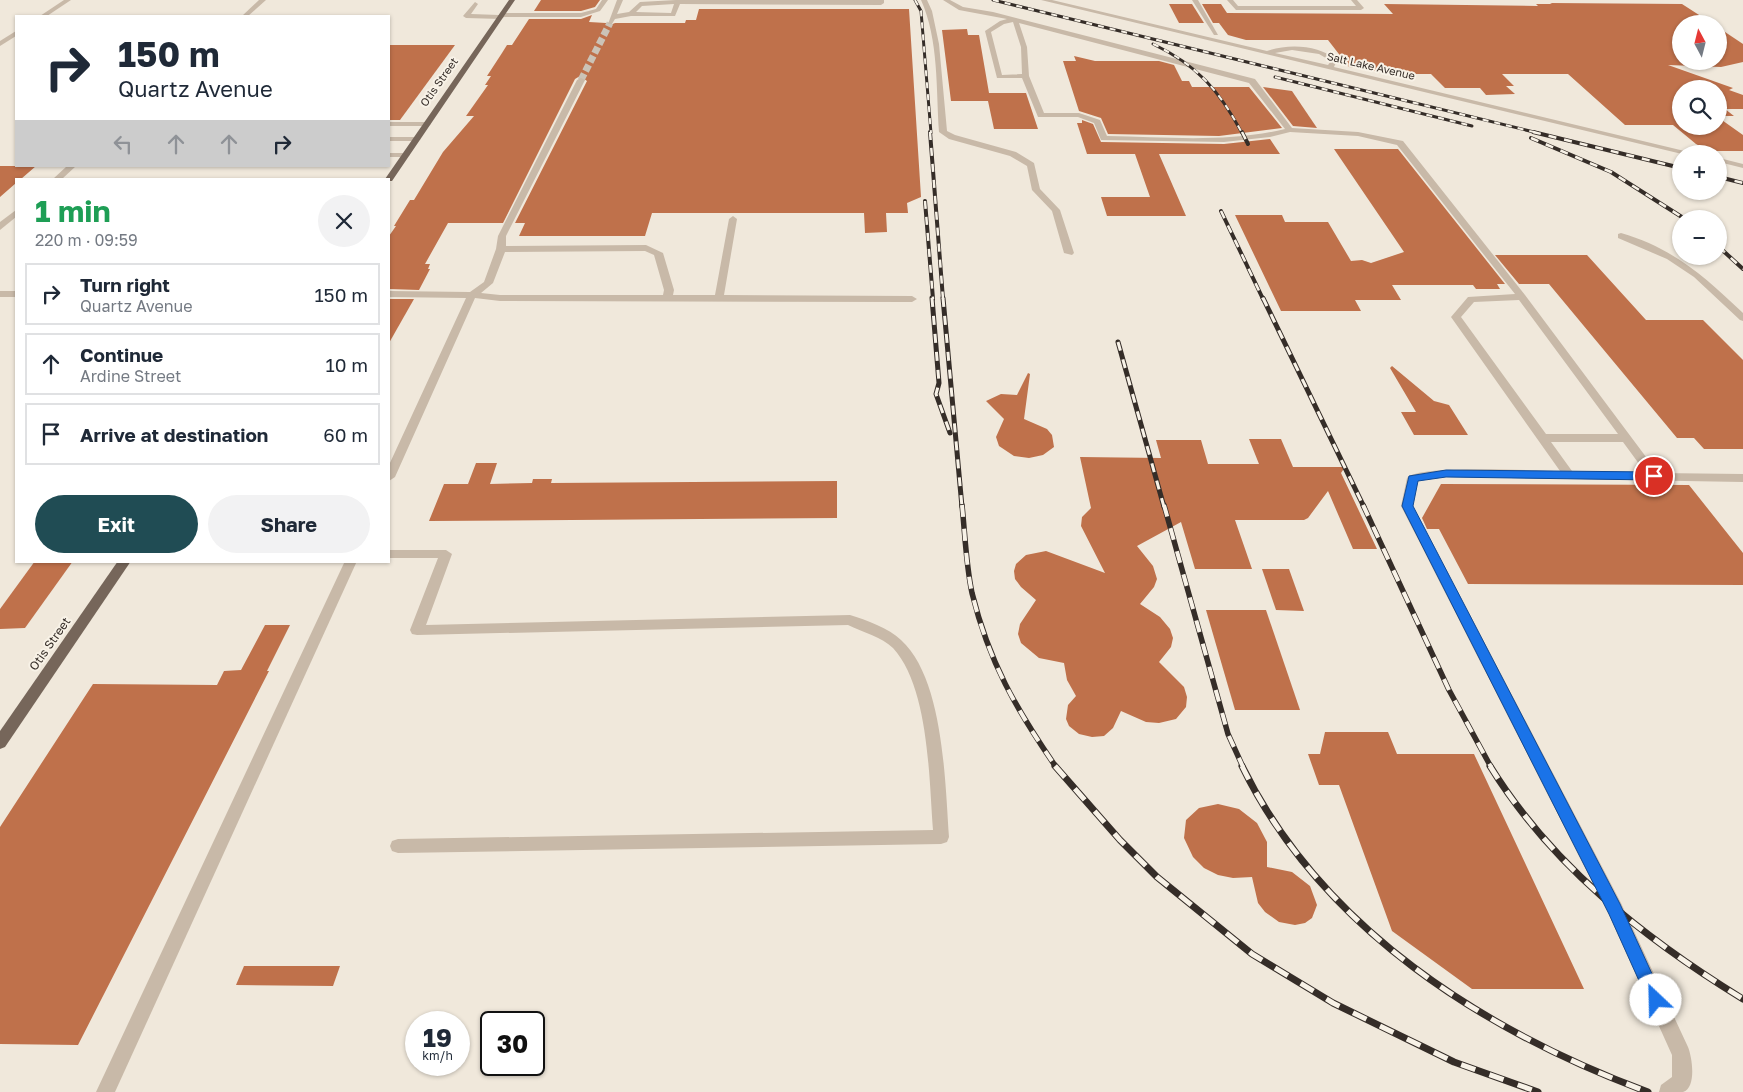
<!DOCTYPE html>
<html lang="en">
<head>
<meta charset="utf-8">
<style>
  :root { --surface:#fff; --page:#f2f2f3; --text:#1f2937; --muted:#747a83; --line:#e0e1e3; --accent:#204c54 }
  body { margin:0; font-family:"Golos Text",sans-serif; background:var(--page); color:var(--text); height:100vh; display:flex; flex-direction:column; font-size:19px; white-space:nowrap }
  * { box-sizing:border-box; margin:0 }
  p { font-size:16px; color:var(--muted) }
  .icon { flex:none; width:28px; height:28px; fill:none; stroke:currentColor; stroke-width:2; stroke-linecap:round; stroke-linejoin:round }
  .map { position:relative; flex:1; overflow:hidden }
  .side { position:absolute; left:15px; top:178px; width:375px; height:385px; display:flex; flex-direction:column; background:var(--surface); border-radius:0px; box-shadow:0 1px 4px #0004 }
  .side>* { flex:none }
  .top-card { position:absolute; left:15px; top:15px; width:375px; height:152px; border-radius:0px; box-shadow:0 1px 4px #0004; background:#fff; color:var(--text); overflow:hidden }
  .needle { width:32px; rotate:353deg }
  .fabs { position:absolute; left:1672px; top:15px; display:grid; gap:10px }
  .fabs a { display:grid; place-items:center; width:55px; height:55px; border-radius:50%; background:var(--surface); box-shadow:0 1px 4px #0004; font-size:25px }
  .speed { position:absolute; left:405px; top:1011px; display:flex; gap:10px; font-size:25px; font-weight:700; text-align:center }
  .speed>* { display:grid; place-content:center; width:65px; height:65px; border-radius:50%; background:var(--surface); box-shadow:0 1px 4px #0004; line-height:1 }
  .speed small { font-size:12px; font-weight:400 }
  .speed .limit { border:2px solid #111; border-radius:8px; background:#fff; color:#111 }
  .pin { position:absolute; display:grid; place-items:center; width:42px; height:42px; color:#fff; margin:-21px; border:2px solid #fff; border-radius:50%; box-shadow:0 1px 5px #0007 }
  .me { position:absolute; width:55px; margin:-28px; rotate:336deg; stroke-linejoin:round; filter:drop-shadow(0 0 4px #0008) }
  .turn { display:flex; align-items:center; gap:18px; height:105px; padding:0 20px; font-size:22px }
  .turn .icon { width:65px; height:65px; stroke-width:2.5 }
  .turn b { display:block; font-size:35px; line-height:42px }
  .lanes { display:flex; align-items:center; height:48px; padding:0 20px; background:#0003; justify-content:center; gap:25px; direction:ltr }
  .lanes .off { opacity:.35 }
  .round { display:grid; place-items:center; flex:none; width:52px; height:52px; border-radius:26px; background:var(--page) }
  .head { display:flex; align-items:center; justify-content:space-between; height:85px; padding:0 20px }
  h1 { font-size:30px; font-weight:700; line-height:38px; color:#1e9e55 }
  .primary-button { display:flex; gap:10px; margin-top:auto; padding:10px 20px }
  .primary-button a { flex:1; height:58px; border-radius:30px; background:var(--accent); color:#fff; font-size:20px; font-weight:700; line-height:58px; text-align:center }
  .primary-button a+a { background:var(--page); color:var(--text) }
  ul { padding:0; list-style:none }
  li { display:flex; align-items:center; gap:15px; height:62px; margin:0 10px 8px; padding:0 10px; border:2px solid var(--line); border-radius:0px }
  li div { flex:1 }
  li b { display:block; font-size:19px }
  li em { font-style:normal }
  .map>svg:first-child { display:block }
</style>
</head>
<body>
<div class="map">
<svg width="1743" height="1092" viewBox="0 0 1743 1092">
  <rect width="100%" height="100%" fill="#f0e8db"/>
  <g fill="#bf714b">
    <path d="M541,0h59l-5,7 -14,4h-47z"/>
    <path d="M1550,3l132,1 31,20h-32v37h38v-33l24,16v18l-22,5 -53,-2 65,23 -4,2 14,5v14h-18l9,7h-15v-27h-38v37h38v-8l24,17v16h-34l-13,-7 -23,-19h-48l-57,-51h-66l12,12h-8l9,8 -29,1 -6,-7h-35l-14,-14h-37l-45,-7 -21,-27h-82l-18,-5 -9,-12h-6l-11,-19h19l6,9 166,1 -9,-10 154,2 -2,-2h16z"/>
    <path d="M1169,4h23l12,19h-25z"/>
    <path d="M699,9h210l12,188 -14,6 1,10h-22l1,19 -22,1 -1,-20h-212l-7,23h-126l6,-13h-10l72,-142 -7,-5 -5,3 -72,144h-55l-23,41h5l-2,5h2l-11,21 -30,-1v-53l7,-10h-2l16,-26h4l29,-48 31,-36h-8l22,-31h-3l6,-9h-4l15,-23 5,-8h5l17,-26h52l11,-4 -3,7 17,1 2,3 7,-3h70l1,-3h10z"/>
    <path d="M967,29l1,6h11l10,58h37l12,36h-44l-6,-28h-37l-9,-71z"/>
    <path d="M389,45h66l-55,75h-11z"/>
    <path d="M1074,56l21,5h64l15,4 8,16h7l3,6h57l33,41 -63,8 -111,-2 -7,-16 -22,-7 -16,-50h13z"/>
    <path d="M1263,87l29,4 25,37 -24,-2z"/>
    <path d="M1082,120l11,4 8,18 123,2 46,-5 10,15h-121l27,62h-79l-6,-19h49l-15,-43h-48l-10,-31h5z"/>
    <path d="M1334,149h64l107,135h-8l3,5h-24l-3,-4h-81l9,15h-46l6,11h-80l-46,-96h47l3,7h43l23,39 11,-1 9,3 33,-11z"/>
    <path d="M0,166h36l-15,13h-5v4l-16,14z"/>
    <path d="M1495,255h92l59,65h57l40,40v89h-39l-10,-11h-17l-128,-154h-30z"/>
    <path d="M389,299h25l-25,44z"/>
    <path d="M1392,366l42,35 15,4 19,30h-54l-13,-23h15l-26,-44z"/>
    <path d="M1028,373l2,1 -6,45 23,10 5,6 2,12 -11,8 -14,3 -15,-2 -15,-10 -3,-9 8,-18 -18,-18 15,-7 16,1z"/>
    <path d="M1249,439h32l12,28h52l-4,6 36,76h-24l-25,-58 -20,27 -4,2h-69l17,49h-57l-14,-47 -44,24 16,20 4,13 -3,8 -14,17 20,13 10,12 3,9 -2,9 -12,15 25,25 3,10 -1,10 -10,12 -17,4 -13,-1 -25,-11 -8,17 -9,8 -12,1 -13,-3 -10,-8 -3,-7 2,-14 8,-9 -9,-16 -3,-17 -25,-5 -18,-15 -3,-9 2,-10 16,-24 -15,-13 -6,-8 -1,-8 2,-7 10,-9 20,-4 59,22 -24,-47 1,-9 9,-9 -11,-51 81,1 -5,-18h45l7,24h51z"/>
    <path d="M476,463h21l-7,21 42,-1 1,-4h19l-1,4 286,-2v37l-408,3 15,-37h24z"/>
    <path d="M1441,484l248,1 54,68v32l-275,-1 -29,-55h-12l-5,-11z"/>
    <path d="M35,561h38l-48,67 -25,1v-20z"/>
    <path d="M1262,569h27l15,42 -28,-1z"/>
    <path d="M1206,610h60l34,100h-65z"/>
    <path d="M265,625h25l-23,46h2l-191,374 -78,-1v-217l93,-143 124,1 7,-14 17,-1z"/>
    <path d="M1325,732h63l9,22h77l110,235h-112l-80,-58 -53,-146h-20l-11,-31h12z"/>
    <path d="M1218,804l21,5 18,14 10,19v25l25,5 18,14 7,19 -5,13 -7,5 -10,2 -16,-3 -14,-10 -7,-9 -6,-26 -19,1 -15,-3 -14,-7 -11,-11 -9,-19 2,-18 13,-12z"/>
    <path d="M244,966h96l-7,20 -97,-1z"/>
  </g>
  <g fill="none" stroke-linecap="round" stroke-linejoin="round">
    <path stroke="#cbc3b7" stroke-width="7" stroke-dasharray="7 3" stroke-linecap="butt" d="M581,80l29,-57"/>
    <g fill="#c8b9a8" fill-rule="evenodd">
      <path d="M64,0h7l-24,16h-7z"/>
      <path d="M259,0h7l-18,16h-6z"/>
      <path d="M602,0h6l-8,11 -19,6h-77l-3,2 -35,-1 -3,-2 12,-14 3,2 -7,10 28,1 3,-2h79l15,-4z"/>
      <path d="M617,0h6l-6,14 12,-2 11,-10 36,-2h208v3l-3,2 -201,-1 -5,12h-44l-16,3 -3,5h-4zM674,4l-3,9 -35,-1 6,-6z"/>
      <path d="M921,0h6l5,11 7,33 8,87 8,4 61,17 18,11 6,26 20,21 14,43 -2,2 -8,-2 -12,-42 -20,-21 -5,-24 -17,-10 -61,-17 -10,-7c-3,-43 0,-92 -18,-132z"/>
      <path d="M943,0h7l13,7 30,5 262,67 37,49 66,4 45,9 122,154 133,178 85,1v8l-297,-5 -28,4 -5,25 208,397 67,144c4,10 9,40 -5,45 -7,0 -18,0 -24,0l2,-7 11,-8v-22l-63,-140 -208,-409 6,-28c11,-14 130,-7 153,-7l-109,-154 17,-20 47,-3 -118,-149 -39,-9 -68,-4 -20,5 -46,5 -123,-2 -7,-17 -16,-6h-40l-16,-39h-25l-12,-47 15,-10 7,-2 -48,-9zM1013,22l8,25 1,27 -20,1 -11,-43 13,-8zM1019,23l230,60 36,46c-58,14 -119,8 -178,7l-7,-16 -21,-7h-35l-15,-37 -2,-29zM1519,300l99,134h-72l-85,-117 13,-15zM1551,442h72l22,30 -73,-1z"/>
      <path d="M1041,0h11l215,51c22,-8 52,-6 70,9l-3,7 363,87h-15zM1292,50l27,4 12,7 -3,4 -53,-12z"/>
      <path d="M1192,0h6l20,35h-4z"/>
      <path d="M1227,0h6l5,6h118l-5,-6h6l7,8 -3,2h-125z"/>
      <path d="M16,31v5l-16,10v-5z"/>
      <path d="M581,78l4,2 -79,156v10l140,-1 17,8 11,37 -1,5h42l14,-76 4,-3 4,3 -13,76 188,1 5,3 -5,3 -412,-1 -25,-3 -80,179 -6,4v-16l77,-167 -77,-1v-6l81,1 14,-10 12,-33 2,-13 79,-156zM645,251l9,4 10,35 -1,5h-163l-19,-2 12,-10 12,-31z"/>
      <path d="M389,122h38l4,2 -4,2h-38z"/>
      <path d="M389,137h28l4,2 -4,2h-28z"/>
      <path d="M389,153h17l4,2 -4,2h-17z"/>
      <path d="M1719,158l24,6v4l-24,-6z"/>
      <path d="M67,166h9l-14,13h-9z"/>
      <path d="M16,210v7l-16,13v-8z"/>
      <path d="M1621,233c52,15 84,44 122,80v8l-3,-1 -46,-43 -27,-18 -49,-21v-4z"/>
      <rect x="0" y="291" width="16" height="6"/>
      <path d="M389,550h57l6,4 -26,71 424,-10c16,5 39,13 51,25 43,39 44,143 48,197l-2,5 -6,2 -543,9 -6,-2 -2,-5 2,-5 6,-2 535,-9c-4,-51 -4,-143 -40,-182 -11,-11 -31,-16 -45,-23l-431,10 -5,-1 -2,-4 28,-72h-49z"/>
      <path d="M345,561h12l-242,531h-19z"/>
    </g>
    <g fill="#76665a" fill-rule="evenodd">
      <path d="M509,0h6l-123,181h-3v-2h-4z"/>
      <path d="M118,561h13l-126,186 -5,2v-18z"/>
    </g>
    <defs>
      <g id="rail-far4">
        <path d="M915,0l6,11 10,122"/>
        <path d="M993,0l545,133"/>
        <path d="M1153,44c44,21 66,46 89,89"/>
        <path d="M1275,77l197,49"/>
      </g>
      <g id="rail-far3">
        <path d="M930,132l13,167"/>
        <path d="M1242,132l6,12"/>
        <path d="M1533,132l148,36"/>
        <path d="M1531,138l80,34 74,47"/>
        <path d="M1719,177l24,6"/>
        <path d="M925,201l8,98"/>
        <path d="M1221,211l42,88"/>
        <path d="M1719,247l24,22"/>
      </g>
      <g id="rail-far2">
        <path d="M932,298l7,85 -3,11 14,39"/>
        <path d="M943,298l19,209"/>
        <path d="M1263,298l101,209"/>
        <path d="M1118,342l46,165"/>
      </g>
      <g id="rail-far1">
        <path d="M962,505c3,29 4,60 10,88 17,69 44,116 84,174"/>
        <path d="M1164,505l64,229 15,33"/>
        <path d="M1363,505l86,185 42,77"/>
      </g>
      <g id="rail">
        <path d="M1055,766l65,74 37,37 95,77 81,49 121,59 84,30"/>
        <path d="M1242,766c79,162 242,265 406,326"/>
        <path d="M1490,766c61,99 155,173 253,233"/>
      </g>
    </defs>
    <use href="#rail-far4" stroke="#352d28" stroke-width="3"/>
    <use href="#rail-far3" stroke="#352d28" stroke-width="4"/>
    <use href="#rail-far2" stroke="#352d28" stroke-width="5"/>
    <use href="#rail-far1" stroke="#352d28" stroke-width="5.5"/>
    <use href="#rail" stroke="#352d28" stroke-width="7"/>
    <use href="#rail-far4" stroke="#f8f2e7" stroke-width="2" stroke-dasharray="6" stroke-linecap="butt"/>
    <use href="#rail-far3" stroke="#f8f2e7" stroke-width="2.5" stroke-dasharray="8" stroke-linecap="butt"/>
    <use href="#rail-far2" stroke="#f8f2e7" stroke-width="3" stroke-dasharray="9" stroke-linecap="butt"/>
    <use href="#rail-far1" stroke="#f8f2e7" stroke-width="4" stroke-dasharray="12" stroke-linecap="butt"/>
    <use href="#rail" stroke="#f8f2e7" stroke-width="5" stroke-dasharray="15" stroke-linecap="butt"/>
  </g>
  <path fill="#1a73e8" stroke="#114b97" d="M1446,470l208,2 5,4 -5,4 -208,-3 -28,4 -5,25 207,398 44,96 -2,5 -6,3 -6,-3 -41,-91 -207,-408 7,-30z"/>
  <g text-anchor="middle" stroke-width="4" stroke-linejoin="round" paint-order="stroke">
    <g font-size="11" fill="#352d28" stroke="#f8f2e7">
      <text transform="translate(1371 66) rotate(13)" y="4">Salt Lake Avenue</text>
      <text transform="translate(439 82) rotate(-55)" y="4">Otis Street</text>
    </g>
    <g font-size="12" fill="#352d28" stroke="#f8f2e7">
      <text transform="translate(50 644) rotate(-55)" y="4">Otis Street</text>
    </g>
  </g>
</svg>
<div class="fabs">
<a><svg class="needle" viewBox="-14 -14 28 28"><path d="M0-13l5 13h-10z" fill="#e53935"/><path d="M0 13l5-13h-10z" fill="#747a83"/></svg></a>
<a><svg class="icon" aria-label="search" viewBox="0 0 24 24"><circle cx="10" cy="10" r="6"/><path d="M15 15l6 6"/></svg></a>
<a>+</a>
<a>−</a>
</div>
<div class="speed"><div>19<small>km/h</small></div><div class="limit">30</div></div>
<div class="pin" style="left:1654px;top:476px;background:#d93025"><svg class="icon" aria-label="arrive" viewBox="0 0 24 24"><path d="M6 21V4h12l-3 4 3 4H6"/></svg></div>
<svg class="me" style="left:1656px;top:1000px" viewBox="-20 -20 40 40"><circle r="19" fill="#fff"/><path d="M0-13L10 11 0 6-10 11z" fill="#1a73e8"/></svg>
<div class="top-card">
<div class="turn"><svg class="icon" aria-label="right" viewBox="0 0 24 24"><path d="M7 20v-9h11M14 6l5 5-5 5"/></svg><div><b>150 m</b>Quartz Avenue</div></div>
<div class="lanes"><svg class="icon off" aria-label="left" viewBox="0 0 24 24"><path d="M17 20v-9H6M10 6l-5 5 5 5"/></svg><svg class="icon off" aria-label="ahead" viewBox="0 0 24 24"><path d="M12 20V5M6 11l6-6 6 6"/></svg><svg class="icon off" aria-label="ahead" viewBox="0 0 24 24"><path d="M12 20V5M6 11l6-6 6 6"/></svg><svg class="icon" aria-label="right" viewBox="0 0 24 24"><path d="M7 20v-9h11M14 6l5 5-5 5"/></svg></div>
</div>
<section class="side">
<div class="head"><div><h1>1 min</h1><p>220 m · 09:59</p></div><a class="round"><svg class="icon" aria-label="close" viewBox="0 0 24 24"><path d="M6 6l12 12M18 6L6 18"/></svg></a></div>
<ul>
<li><svg class="icon" aria-label="right" viewBox="0 0 24 24"><path d="M7 20v-9h11M14 6l5 5-5 5"/></svg><div><b>Turn right</b><p>Quartz Avenue</p></div><em>150 m</em></li>
<li><svg class="icon" aria-label="ahead" viewBox="0 0 24 24"><path d="M12 20V5M6 11l6-6 6 6"/></svg><div><b>Continue</b><p>Ardine Street</p></div><em>10 m</em></li>
<li><svg class="icon" aria-label="arrive" viewBox="0 0 24 24"><path d="M6 21V4h12l-3 4 3 4H6"/></svg><div><b>Arrive at destination</b></div><em>60 m</em></li>
</ul>
<div class="primary-button"><a>Exit</a><a>Share</a></div>
</section>
</div>
</body>
</html>
